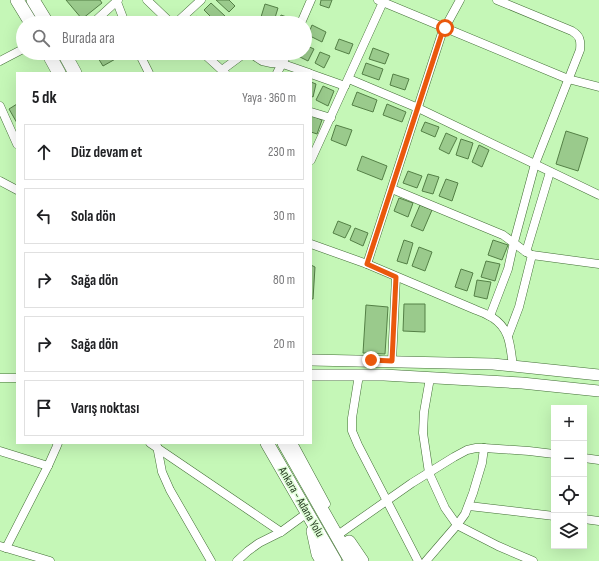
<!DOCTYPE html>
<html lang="tr">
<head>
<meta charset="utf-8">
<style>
	body { margin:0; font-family:"Sofia Sans Condensed",sans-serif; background:#f2f2f2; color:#202124 }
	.controls { position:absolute; right:12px; bottom:12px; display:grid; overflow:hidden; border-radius:0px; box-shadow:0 4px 16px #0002 }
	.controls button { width:36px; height:36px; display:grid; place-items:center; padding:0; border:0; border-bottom:1px solid #e0e0e0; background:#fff; color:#202124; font:20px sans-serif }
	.stop { position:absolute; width:12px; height:12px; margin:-9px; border:3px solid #ea580c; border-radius:50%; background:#fff }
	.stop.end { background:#ea580c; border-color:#fff; box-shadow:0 1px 4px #0008 }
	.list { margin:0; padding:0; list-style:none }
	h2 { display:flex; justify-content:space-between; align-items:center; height:52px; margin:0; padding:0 16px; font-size:17px }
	h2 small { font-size:13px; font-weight:400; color:#757577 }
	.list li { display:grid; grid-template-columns:26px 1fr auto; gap:12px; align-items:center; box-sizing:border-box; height:56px; margin:0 8px 8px; padding:0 8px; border:1px solid #e0e0e0; border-radius:0px }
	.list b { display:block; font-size:15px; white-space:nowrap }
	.list em { font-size:13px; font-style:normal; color:#757577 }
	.icon { flex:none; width:22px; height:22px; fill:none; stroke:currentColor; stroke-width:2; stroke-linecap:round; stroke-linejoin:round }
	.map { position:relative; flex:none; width:599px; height:561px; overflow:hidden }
	.search { position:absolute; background:#fff; box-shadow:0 4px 16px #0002; left:16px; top:16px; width:296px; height:44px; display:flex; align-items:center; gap:10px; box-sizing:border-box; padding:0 14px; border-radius:22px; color:#757577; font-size:15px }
	.panel { position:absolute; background:#fff; box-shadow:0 4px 16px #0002; left:16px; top:72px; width:296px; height:372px; border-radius:0px }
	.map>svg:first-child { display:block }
</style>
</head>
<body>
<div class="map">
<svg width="599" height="561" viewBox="0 0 599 561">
	<rect width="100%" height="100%" fill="#c5f7b7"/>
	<!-- building -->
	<g fill="#9aca8c" stroke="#548046">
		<path d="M 66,0 L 100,0 L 102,3 L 82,19 Z"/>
		<path d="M 216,0 L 229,0 L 235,6 L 229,12 Z"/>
		<path d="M 321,0 L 332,0 L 329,8 L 320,5 Z"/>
		<path d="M 211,3 L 225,16 L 218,23 L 217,23 L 204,10 Z"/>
		<path d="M 265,4 L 278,8 L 274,21 L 261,17 Z"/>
		<path d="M 281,15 L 295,20 L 294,23 L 278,23 Z"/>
		<path d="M 197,16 L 202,23 L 189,23 Z"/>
		<path d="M 312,25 L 326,32 L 322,42 L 308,35 Z"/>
		<path d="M 339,39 L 353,44 L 349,54 L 335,49 Z"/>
		<path d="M 305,45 L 314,49 L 308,61 L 298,56 L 299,53 L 305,53 Z"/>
		<path d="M 373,48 L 389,54 L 385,64 L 369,59 Z"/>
		<path d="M 320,52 L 330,56 L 324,68 L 315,63 Z"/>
		<path d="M 95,53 L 126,53 L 103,66 Z"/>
		<path d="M 366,63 L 383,69 L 379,80 L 362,74 Z"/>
		<path d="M 393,74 L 409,79 L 405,90 L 390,85 Z"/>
		<path d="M 311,82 L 316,84 L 313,97 L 311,96 Z"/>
		<path d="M 323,86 L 334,91 L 328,106 L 316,100 Z"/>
		<path d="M 357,92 L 377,100 L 373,112 L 352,105 Z"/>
		<path d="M 17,104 L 17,123 L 9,109 Z"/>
		<path d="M 387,104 L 406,112 L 402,122 L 383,115 Z"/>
		<path d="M 311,115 L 322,120 L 317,134 L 311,132 Z"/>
		<path d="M 425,122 L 439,127 L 435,137 L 421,131 Z"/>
		<path d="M 336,125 L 352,130 L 346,146 L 331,140 Z"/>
		<path d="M 566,131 L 588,138 L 578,171 L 556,164 Z"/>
		<path d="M 446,133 L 457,138 L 449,154 L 439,149 Z"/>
		<path d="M 461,139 L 473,143 L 468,159 L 456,155 Z"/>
		<path d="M 479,145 L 489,150 L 482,167 L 472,162 Z"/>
		<path d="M 362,156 L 387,166 L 382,180 L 357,170 Z"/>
		<path d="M 408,171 L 422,176 L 417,188 L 403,183 Z"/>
		<path d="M 428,174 L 439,177 L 433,194 L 422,191 Z"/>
		<path d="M 446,179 L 458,183 L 452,201 L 439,196 Z"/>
		<path d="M 399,198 L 413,203 L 408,217 L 394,211 Z"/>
		<path d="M 420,205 L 432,210 L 423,231 L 411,226 Z"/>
		<path d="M 338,221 L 351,226 L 345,238 L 333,233 Z"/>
		<path d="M 355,228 L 368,233 L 363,246 L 350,240 Z"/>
		<path d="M 404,240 L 413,243 L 407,264 L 397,261 Z"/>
		<path d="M 493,240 L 508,245 L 502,260 L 488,255 Z"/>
		<path d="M 419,247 L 432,252 L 425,271 L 412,266 Z"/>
		<path d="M 486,261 L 500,264 L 495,281 L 481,277 Z"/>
		<path d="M 311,265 L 315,267 L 313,299 L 311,299 Z"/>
		<path d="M 461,269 L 473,273 L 467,291 L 455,287 Z"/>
		<path d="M 477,280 L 491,282 L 487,299 L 474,296 Z"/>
		<path d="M 404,304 L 425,304 L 425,332 L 403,331 Z"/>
		<path d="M 366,305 L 388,307 L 385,354 L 363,353 Z"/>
	</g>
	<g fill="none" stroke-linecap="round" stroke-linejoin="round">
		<!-- minor casing -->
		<g stroke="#426e35" stroke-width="9">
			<g id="minor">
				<path d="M 147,0 L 171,23"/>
				<path d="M 378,0 L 568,79 L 599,87"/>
				<path d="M 117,2 L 125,23"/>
				<path d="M 93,23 L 118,0"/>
				<path d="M 176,23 L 201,0"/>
				<path d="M 301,23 L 311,0"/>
				<path d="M 139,53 L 149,73"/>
				<path d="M 203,53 L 225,73"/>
				<path d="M 251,53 L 253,55 L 262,61 L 271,63 L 283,64 L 309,73"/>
				<path d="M 0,61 L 23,49"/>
				<path d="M 222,70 L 245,53"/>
				<path d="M 277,73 L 288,53"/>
				<path d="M 311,74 L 345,86"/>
				<path d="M 349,79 L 418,108 L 599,195"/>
				<path d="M 0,106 L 17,144"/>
				<path d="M 311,112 L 331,118"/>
				<path d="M 311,160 L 383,2"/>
				<path d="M 0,181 L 17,190"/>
				<path d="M 392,189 L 503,235 L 526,252 L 532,255 L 599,264"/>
				<path d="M 311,244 L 367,264 L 476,310 C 482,312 488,315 493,318 C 511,330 510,347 513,366"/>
				<path d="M 526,252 L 550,172"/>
				<path d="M 367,264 L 442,33 L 460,0"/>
				<path d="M 490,316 L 508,269 L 514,242 L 535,164 L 580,50 C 581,40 580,36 572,31 L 497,0"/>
				<path d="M 508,336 L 519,307 L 532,255"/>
				<path d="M 392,361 L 396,277"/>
				<path d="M 359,375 L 352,418 L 352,431 L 358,445 L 418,561"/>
				<path d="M 0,378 L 17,378"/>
				<path d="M 430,378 L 424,412 L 423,433 L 429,473 L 445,508 L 457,525 L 498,546 L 533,561"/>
				<path d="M 150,443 L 281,532"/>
				<path d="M 293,443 L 326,504"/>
				<path d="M 157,446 L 162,472 L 170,490 L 211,561"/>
				<path d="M 0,451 L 48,466"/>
				<path d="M 584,458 L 599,460"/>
				<path d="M 469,506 L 554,516"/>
				<path d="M 584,519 L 599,521"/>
				<path d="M 342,532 L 412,483 L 454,457 L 467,450 L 476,448 L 484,448"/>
				<path d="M 0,546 L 50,561"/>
				<path d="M 6,548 L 48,466 L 56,448 L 58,443"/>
				<path d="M 237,561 L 248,551 L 259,543 L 281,532 L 307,513"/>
				<path d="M 426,561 L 457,525 L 465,514 L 473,493 L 482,463 L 484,448 L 529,451 L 554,454"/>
			</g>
		</g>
		<!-- secondary casing -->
		<g stroke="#426e35" stroke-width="12">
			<g id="secondary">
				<path d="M 311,360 L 493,364 L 599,375"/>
				<path d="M 311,375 L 384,375 L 522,383 L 599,391"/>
			</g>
		</g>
		<!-- trunk casing -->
		<g stroke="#426e35" stroke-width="14">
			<g id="trunk">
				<path d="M 17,0 L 31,23"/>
				<path d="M 33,0 L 47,23"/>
				<path d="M 48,53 L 59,73"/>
				<path d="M 64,53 L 75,73"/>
				<path d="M 267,443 L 335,561"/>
				<path d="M 284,443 L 351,561"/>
				<path d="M 313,531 L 318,554 L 322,561"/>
				<path d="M 349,542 L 362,561"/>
			</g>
		</g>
		<!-- minor -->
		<use href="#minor" stroke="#fff" stroke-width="8"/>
		<!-- secondary -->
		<use href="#secondary" stroke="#fff" stroke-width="11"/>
		<!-- trunk -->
		<use href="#trunk" stroke="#fff" stroke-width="13"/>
	</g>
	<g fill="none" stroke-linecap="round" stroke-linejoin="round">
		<!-- route -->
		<path stroke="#ea580c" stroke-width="5" d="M 371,360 L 392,361 L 396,277 L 367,264 L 442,33 L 445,28"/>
	</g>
	<g text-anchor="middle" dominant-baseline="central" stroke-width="3" stroke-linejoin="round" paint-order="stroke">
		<!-- street labels -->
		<g font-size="12" fill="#273b22" stroke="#e0fed8">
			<text transform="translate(301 502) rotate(60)">Ankara - Adana Yolu</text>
		</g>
	</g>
</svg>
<div class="controls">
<button>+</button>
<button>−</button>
<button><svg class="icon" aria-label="locate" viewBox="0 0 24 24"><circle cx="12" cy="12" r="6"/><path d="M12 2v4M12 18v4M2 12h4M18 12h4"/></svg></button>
<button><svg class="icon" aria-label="layers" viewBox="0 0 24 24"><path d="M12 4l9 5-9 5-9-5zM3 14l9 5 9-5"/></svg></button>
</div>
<div class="stop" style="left:445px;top:28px"></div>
<div class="stop end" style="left:371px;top:360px"></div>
<div class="search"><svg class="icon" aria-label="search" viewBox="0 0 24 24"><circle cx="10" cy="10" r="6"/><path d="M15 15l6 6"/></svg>Burada ara</div>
<section class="panel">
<h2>5 dk<small>Yaya · 360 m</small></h2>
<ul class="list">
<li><svg class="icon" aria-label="ahead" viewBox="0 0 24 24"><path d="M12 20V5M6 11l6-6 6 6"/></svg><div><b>Düz devam et</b></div><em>230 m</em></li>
<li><svg class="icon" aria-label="left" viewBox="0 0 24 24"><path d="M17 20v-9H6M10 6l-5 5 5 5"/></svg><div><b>Sola dön</b></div><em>30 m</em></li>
<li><svg class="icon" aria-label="right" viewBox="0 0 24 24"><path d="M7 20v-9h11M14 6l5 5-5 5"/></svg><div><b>Sağa dön</b></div><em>80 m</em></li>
<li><svg class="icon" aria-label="right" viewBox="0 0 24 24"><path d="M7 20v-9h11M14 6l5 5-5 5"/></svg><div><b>Sağa dön</b></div><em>20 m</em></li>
<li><svg class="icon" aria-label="arrive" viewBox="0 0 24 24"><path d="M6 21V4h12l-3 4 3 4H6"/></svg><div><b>Varış noktası</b></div></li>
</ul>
</section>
</div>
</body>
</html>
